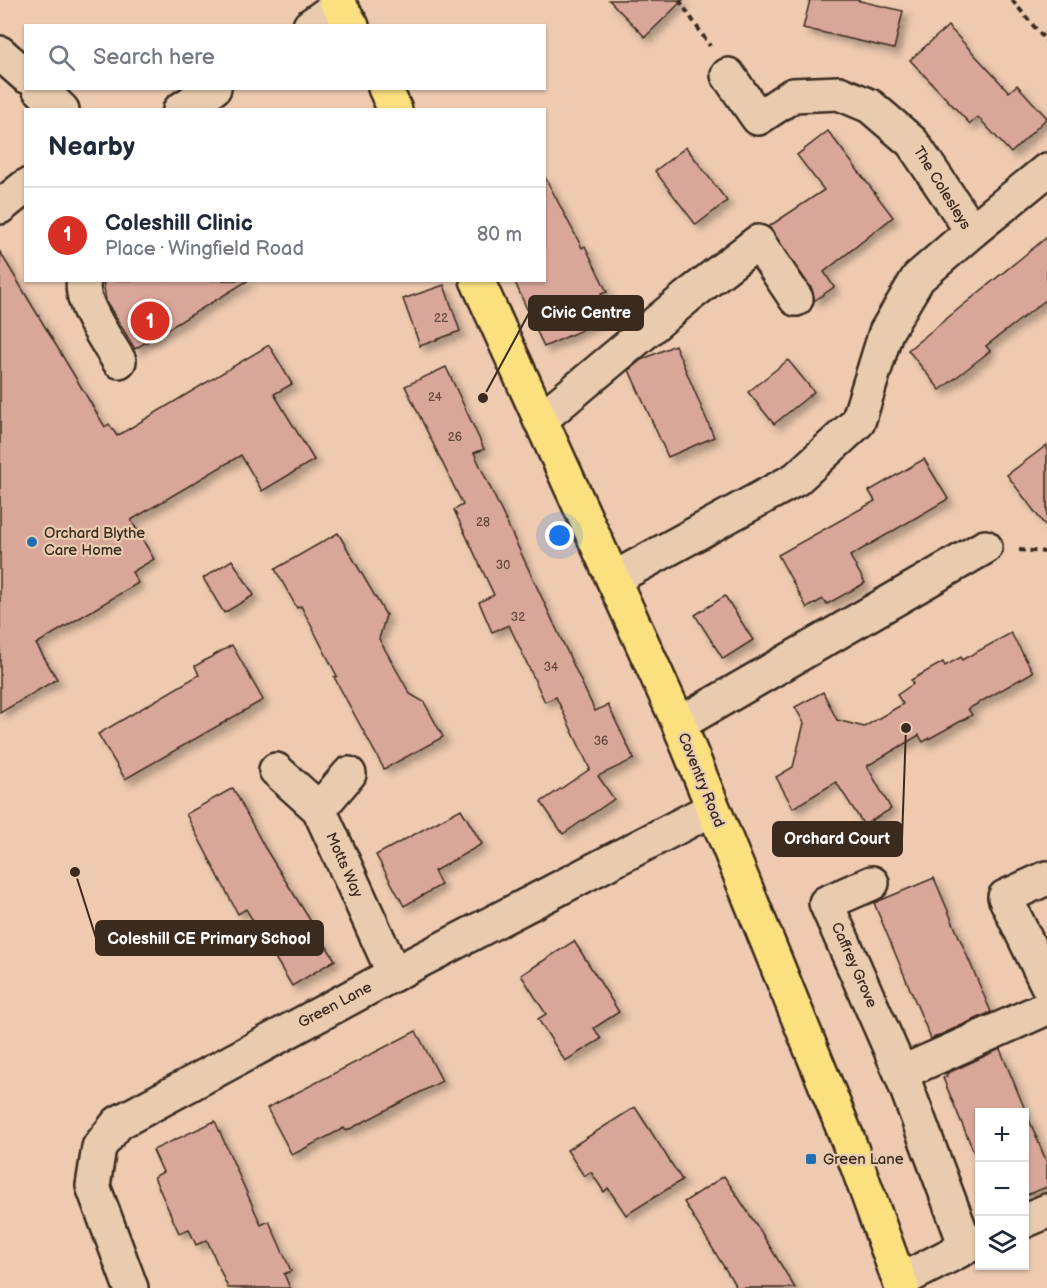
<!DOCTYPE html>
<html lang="en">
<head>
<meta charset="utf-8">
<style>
	body { margin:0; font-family:"Balsamiq Sans",sans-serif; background:#f6f6f7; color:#1f2937 }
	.controls { position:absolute; right:18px; bottom:18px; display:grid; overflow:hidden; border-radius:0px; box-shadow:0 2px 4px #0004 }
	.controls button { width:54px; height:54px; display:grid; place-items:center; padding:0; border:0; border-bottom:2px solid #e0e1e3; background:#fff; color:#1f2937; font:30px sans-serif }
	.you { position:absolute; left:560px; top:536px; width:21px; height:21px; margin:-15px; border:4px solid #fff; border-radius:50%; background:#1a73e8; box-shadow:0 0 0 9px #1a73e833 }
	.badge { display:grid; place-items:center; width:39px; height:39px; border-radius:50%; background:#d93025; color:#fff; font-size:20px; font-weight:700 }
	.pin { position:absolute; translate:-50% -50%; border:3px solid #fff; box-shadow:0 2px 6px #0006 }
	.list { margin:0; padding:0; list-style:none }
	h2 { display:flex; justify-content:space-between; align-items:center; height:78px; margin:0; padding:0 24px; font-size:26px }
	h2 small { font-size:20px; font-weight:400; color:#747a83 }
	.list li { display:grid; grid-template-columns:39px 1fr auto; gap:18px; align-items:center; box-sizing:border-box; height:96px; padding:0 24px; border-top:2px solid #e0e1e3 }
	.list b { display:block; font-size:22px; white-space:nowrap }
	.list p { margin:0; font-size:20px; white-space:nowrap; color:#747a83 }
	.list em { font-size:20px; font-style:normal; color:#747a83 }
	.icon { flex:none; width:33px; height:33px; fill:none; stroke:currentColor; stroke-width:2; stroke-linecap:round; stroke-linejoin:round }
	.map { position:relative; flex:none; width:1047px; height:1288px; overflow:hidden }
	.search { position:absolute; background:#fff; box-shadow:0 2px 4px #0004; left:24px; top:24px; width:522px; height:66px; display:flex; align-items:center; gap:15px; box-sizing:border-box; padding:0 21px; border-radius:0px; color:#747a83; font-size:22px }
	.panel { position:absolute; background:#fff; box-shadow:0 2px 4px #0004; left:24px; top:108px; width:522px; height:174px; border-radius:0px }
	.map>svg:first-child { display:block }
</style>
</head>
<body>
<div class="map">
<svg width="1047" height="1288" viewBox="0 0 1047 1288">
	<defs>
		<filter id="shadow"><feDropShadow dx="5.5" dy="5.5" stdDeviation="3" flood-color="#0004"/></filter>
	</defs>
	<rect width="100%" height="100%" fill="#edcab0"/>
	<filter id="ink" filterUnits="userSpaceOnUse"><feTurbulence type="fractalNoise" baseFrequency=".0167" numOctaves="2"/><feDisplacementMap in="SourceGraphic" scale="12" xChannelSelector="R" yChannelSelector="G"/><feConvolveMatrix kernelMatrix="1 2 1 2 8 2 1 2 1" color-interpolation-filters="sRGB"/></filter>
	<g filter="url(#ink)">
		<!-- building -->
		<g fill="#d9a69a" stroke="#3b2a1e" stroke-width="1.5" filter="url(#shadow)">
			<path d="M 609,0 L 683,0 L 645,37 Z"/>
			<path d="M 810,0 L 856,0 L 903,11 L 894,49 L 803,28 Z"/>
			<path d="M 948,26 L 1009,92 L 1017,85 L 1047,118 L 1011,153 L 978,117 L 970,124 L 910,60 Z"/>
			<path d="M 828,131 L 893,217 L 824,272 L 834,287 L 814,301 L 812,289 L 768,227 L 824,190 L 797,155 Z"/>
			<path d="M 686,147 L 727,201 L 696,225 L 655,171 Z"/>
			<path d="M 544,175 L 582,248 L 585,246 L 607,292 L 601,294 L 608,308 L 600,312 L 604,320 L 544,347 L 514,280 L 544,280 Z"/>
			<path d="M 1047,237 L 1047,299 L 986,346 L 990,351 L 940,390 L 908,350 Z"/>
			<path d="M 0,252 L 105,427 L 109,424 L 117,436 L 269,345 L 292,384 L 274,394 L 314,460 L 262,491 L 241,455 L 131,520 L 154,559 L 132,572 L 138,583 L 36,644 L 57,679 L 0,713 Z"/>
			<path d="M 103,280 L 249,280 L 135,349 L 106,301 Z"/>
			<path d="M 444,285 L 460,331 L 420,346 L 403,299 Z"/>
			<path d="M 675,345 L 714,437 L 668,457 L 629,370 L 641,360 Z"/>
			<path d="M 788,360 L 814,392 L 774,424 L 748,392 Z"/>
			<path d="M 446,367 L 484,449 L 474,453 L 595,711 L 608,705 L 634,759 L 598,776 L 614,799 L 563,834 L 541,802 L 590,769 L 556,697 L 545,702 L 509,625 L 492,632 L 479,602 L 494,595 L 454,510 L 463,505 L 405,386 Z"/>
			<path d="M 1047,445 L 1047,528 L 1007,475 Z"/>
			<path d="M 924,459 L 948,499 L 850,556 L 865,583 L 827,604 L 823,599 L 807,608 L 778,555 L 875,501 L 869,491 Z"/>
			<path d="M 338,533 L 386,615 L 379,639 L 410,694 L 424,702 L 443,737 L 384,769 L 334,677 L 337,676 L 301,606 L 297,608 L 275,569 Z"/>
			<path d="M 232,560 L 254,595 L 224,613 L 203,578 Z"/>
			<path d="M 725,596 L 753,640 L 723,659 L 695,615 Z"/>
			<path d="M 1011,633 L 1033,672 L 968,709 L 972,715 L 923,742 L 919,735 L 867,766 L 891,809 L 864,825 L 836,782 L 793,808 L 776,777 L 793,767 L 804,723 L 795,707 L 823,692 L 837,720 L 864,727 L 903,704 L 897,695 L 913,684 L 911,680 L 943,662 L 945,666 L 961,657 L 962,660 Z"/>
			<path d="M 232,645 L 263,700 L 125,779 L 98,734 L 199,675 L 195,666 Z"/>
			<path d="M 233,788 L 265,848 L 335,960 L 292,986 L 246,909 L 238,914 L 186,814 Z"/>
			<path d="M 461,809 L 482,844 L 434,871 L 441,885 L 404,906 L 376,855 Z"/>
			<path d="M 934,878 L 991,1012 L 931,1039 L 874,903 Z"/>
			<path d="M 574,941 L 619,1012 L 594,1028 L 601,1039 L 565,1061 L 538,1019 L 546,1014 L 521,975 Z"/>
			<path d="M 416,1031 L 442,1081 L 346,1131 L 344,1128 L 292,1155 L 267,1108 Z"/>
			<path d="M 1000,1049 L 1047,1163 L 1047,1187 L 1024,1196 L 1024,1113 L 980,1113 L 980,1167 L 943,1078 L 947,1076 L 946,1074 Z"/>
			<path d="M 635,1107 L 682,1180 L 626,1215 L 608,1188 L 604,1192 L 591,1172 L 584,1176 L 567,1150 Z"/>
			<path d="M 215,1121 L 261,1225 L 269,1221 L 291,1271 L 284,1274 L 290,1288 L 228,1288 L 207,1240 L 196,1245 L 189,1229 L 179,1233 L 154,1177 L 163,1172 L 153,1150 Z"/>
			<path d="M 724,1176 L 761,1232 L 795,1288 L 737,1288 L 684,1202 Z"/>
		</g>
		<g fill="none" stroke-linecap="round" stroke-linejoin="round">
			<!-- minor casing -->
			<g stroke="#3b2a1e" stroke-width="38">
				<g id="minor">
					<path d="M 310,26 L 338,6"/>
					<path d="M 0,53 L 26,76"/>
					<path d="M 39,88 L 62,110"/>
					<path d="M 180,110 L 214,88"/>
					<path d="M 0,207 L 26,186"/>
					<path d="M 972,231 L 1047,170"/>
					<path d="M 84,280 C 78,301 108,342 119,361"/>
					<path d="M 540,420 L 687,297 L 758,242 L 796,299"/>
					<path d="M 613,579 L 796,479 L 858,422 L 886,332 L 918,278 L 972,231 L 912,142 L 870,106 L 839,93 L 793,95 L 758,118 L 728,75"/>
					<path d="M 679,724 L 985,547"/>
					<path d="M 276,770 L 319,809 L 394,974"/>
					<path d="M 319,809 L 349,774"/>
					<path d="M 1047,878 L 1005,897 L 1047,984"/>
					<path d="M 872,883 L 826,903 L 901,1073 L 966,1246"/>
					<path d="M 901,1073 L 1047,1008"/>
					<path d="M 1024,1221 L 1047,1211"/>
					<path d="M 900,1281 L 980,1240"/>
					<path d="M 131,1288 L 93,1186 L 99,1147 L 118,1123 L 394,974 L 712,809"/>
				</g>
			</g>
			<!-- major casing -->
			<g stroke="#3b2a1e" stroke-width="38">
				<g id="major">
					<path d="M 336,0 L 352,26"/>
					<path d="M 385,88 L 395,110"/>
					<path d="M 477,280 L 679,724 L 848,1140 L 902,1288"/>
				</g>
			</g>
			<!-- path -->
			<g stroke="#3b2a1e" stroke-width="4" stroke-dasharray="6 4.5" stroke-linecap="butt">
				<path d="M 679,0 L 710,46"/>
				<path d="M 1012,0 L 1047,42"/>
				<path d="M 1019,550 L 1047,552"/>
			</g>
			<!-- minor -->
			<use href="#minor" stroke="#e9ccaf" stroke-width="33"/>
			<!-- major -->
			<use href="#major" stroke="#fbe080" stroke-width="33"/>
		</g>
	</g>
	<!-- markers -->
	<g fill="#1f6fb2" stroke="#e9ccaf" stroke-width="2">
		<circle cx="32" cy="542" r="6"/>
		<rect x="805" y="1153" width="12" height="12" rx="3"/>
	</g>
	<g text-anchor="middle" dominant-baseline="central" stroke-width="4.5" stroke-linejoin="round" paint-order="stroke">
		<!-- number labels -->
		<g font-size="12" fill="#62493d">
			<text x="441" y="318">22</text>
			<text x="435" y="397">24</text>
			<text x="455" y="437">26</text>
			<text x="483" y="522">28</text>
			<text x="503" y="565">30</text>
			<text x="518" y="617">32</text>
			<text x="551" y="667">34</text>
			<text x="601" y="741">36</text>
		</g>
		<!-- street labels -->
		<g font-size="15" fill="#3b2a1e" stroke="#e9ccaf">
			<text transform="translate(942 188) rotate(58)">The Colesleys</text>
			<text transform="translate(701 780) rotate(68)">Coventry Road</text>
			<text transform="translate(344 865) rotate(66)">Motts Way</text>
			<text transform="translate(854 965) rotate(66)">Caffrey Grove</text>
			<text transform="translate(335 1005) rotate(-28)">Green Lane</text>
		</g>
		<!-- poi labels -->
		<g font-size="15" fill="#3b2a1e" stroke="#e9ccaf" text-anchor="start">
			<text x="44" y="533">Orchard Blythe<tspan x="44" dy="17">Care Home</tspan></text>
			<text x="823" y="1159">Green Lane</text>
		</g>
	</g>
	<!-- callouts -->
	<path fill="none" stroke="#3b2a1e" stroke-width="2" d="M483 398L529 313M906 728L902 839M75 872L96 938"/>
	<g fill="#3b2a1e" stroke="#e9ccaf" stroke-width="2">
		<circle cx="483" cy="398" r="6"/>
		<circle cx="906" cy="728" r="6"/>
		<circle cx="75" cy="872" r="6"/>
	</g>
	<g fill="#3b2a1e" stroke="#3b2a1e" stroke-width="2">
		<rect x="529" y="296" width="114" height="34" rx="6"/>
		<rect x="773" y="822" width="129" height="34" rx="6"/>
		<rect x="96" y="921" width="227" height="34" rx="6"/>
	</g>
	<g font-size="16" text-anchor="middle" font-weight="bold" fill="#fff">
		<text x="586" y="318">Civic Centre</text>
		<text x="837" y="844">Orchard Court</text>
		<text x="209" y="944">Coleshill CE Primary School</text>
	</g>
</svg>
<div class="controls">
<button>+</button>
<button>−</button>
<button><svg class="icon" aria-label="layers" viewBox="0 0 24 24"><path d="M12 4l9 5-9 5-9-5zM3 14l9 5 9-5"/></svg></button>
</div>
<div class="you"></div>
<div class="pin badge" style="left:150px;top:321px">1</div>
<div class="search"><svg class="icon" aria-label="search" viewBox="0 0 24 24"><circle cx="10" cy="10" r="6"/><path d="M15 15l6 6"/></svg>Search here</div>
<section class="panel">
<h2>Nearby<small></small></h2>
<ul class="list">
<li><span class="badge">1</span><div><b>Coleshill Clinic</b><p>Place · Wingfield Road</p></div><em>80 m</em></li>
</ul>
</section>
</div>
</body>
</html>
